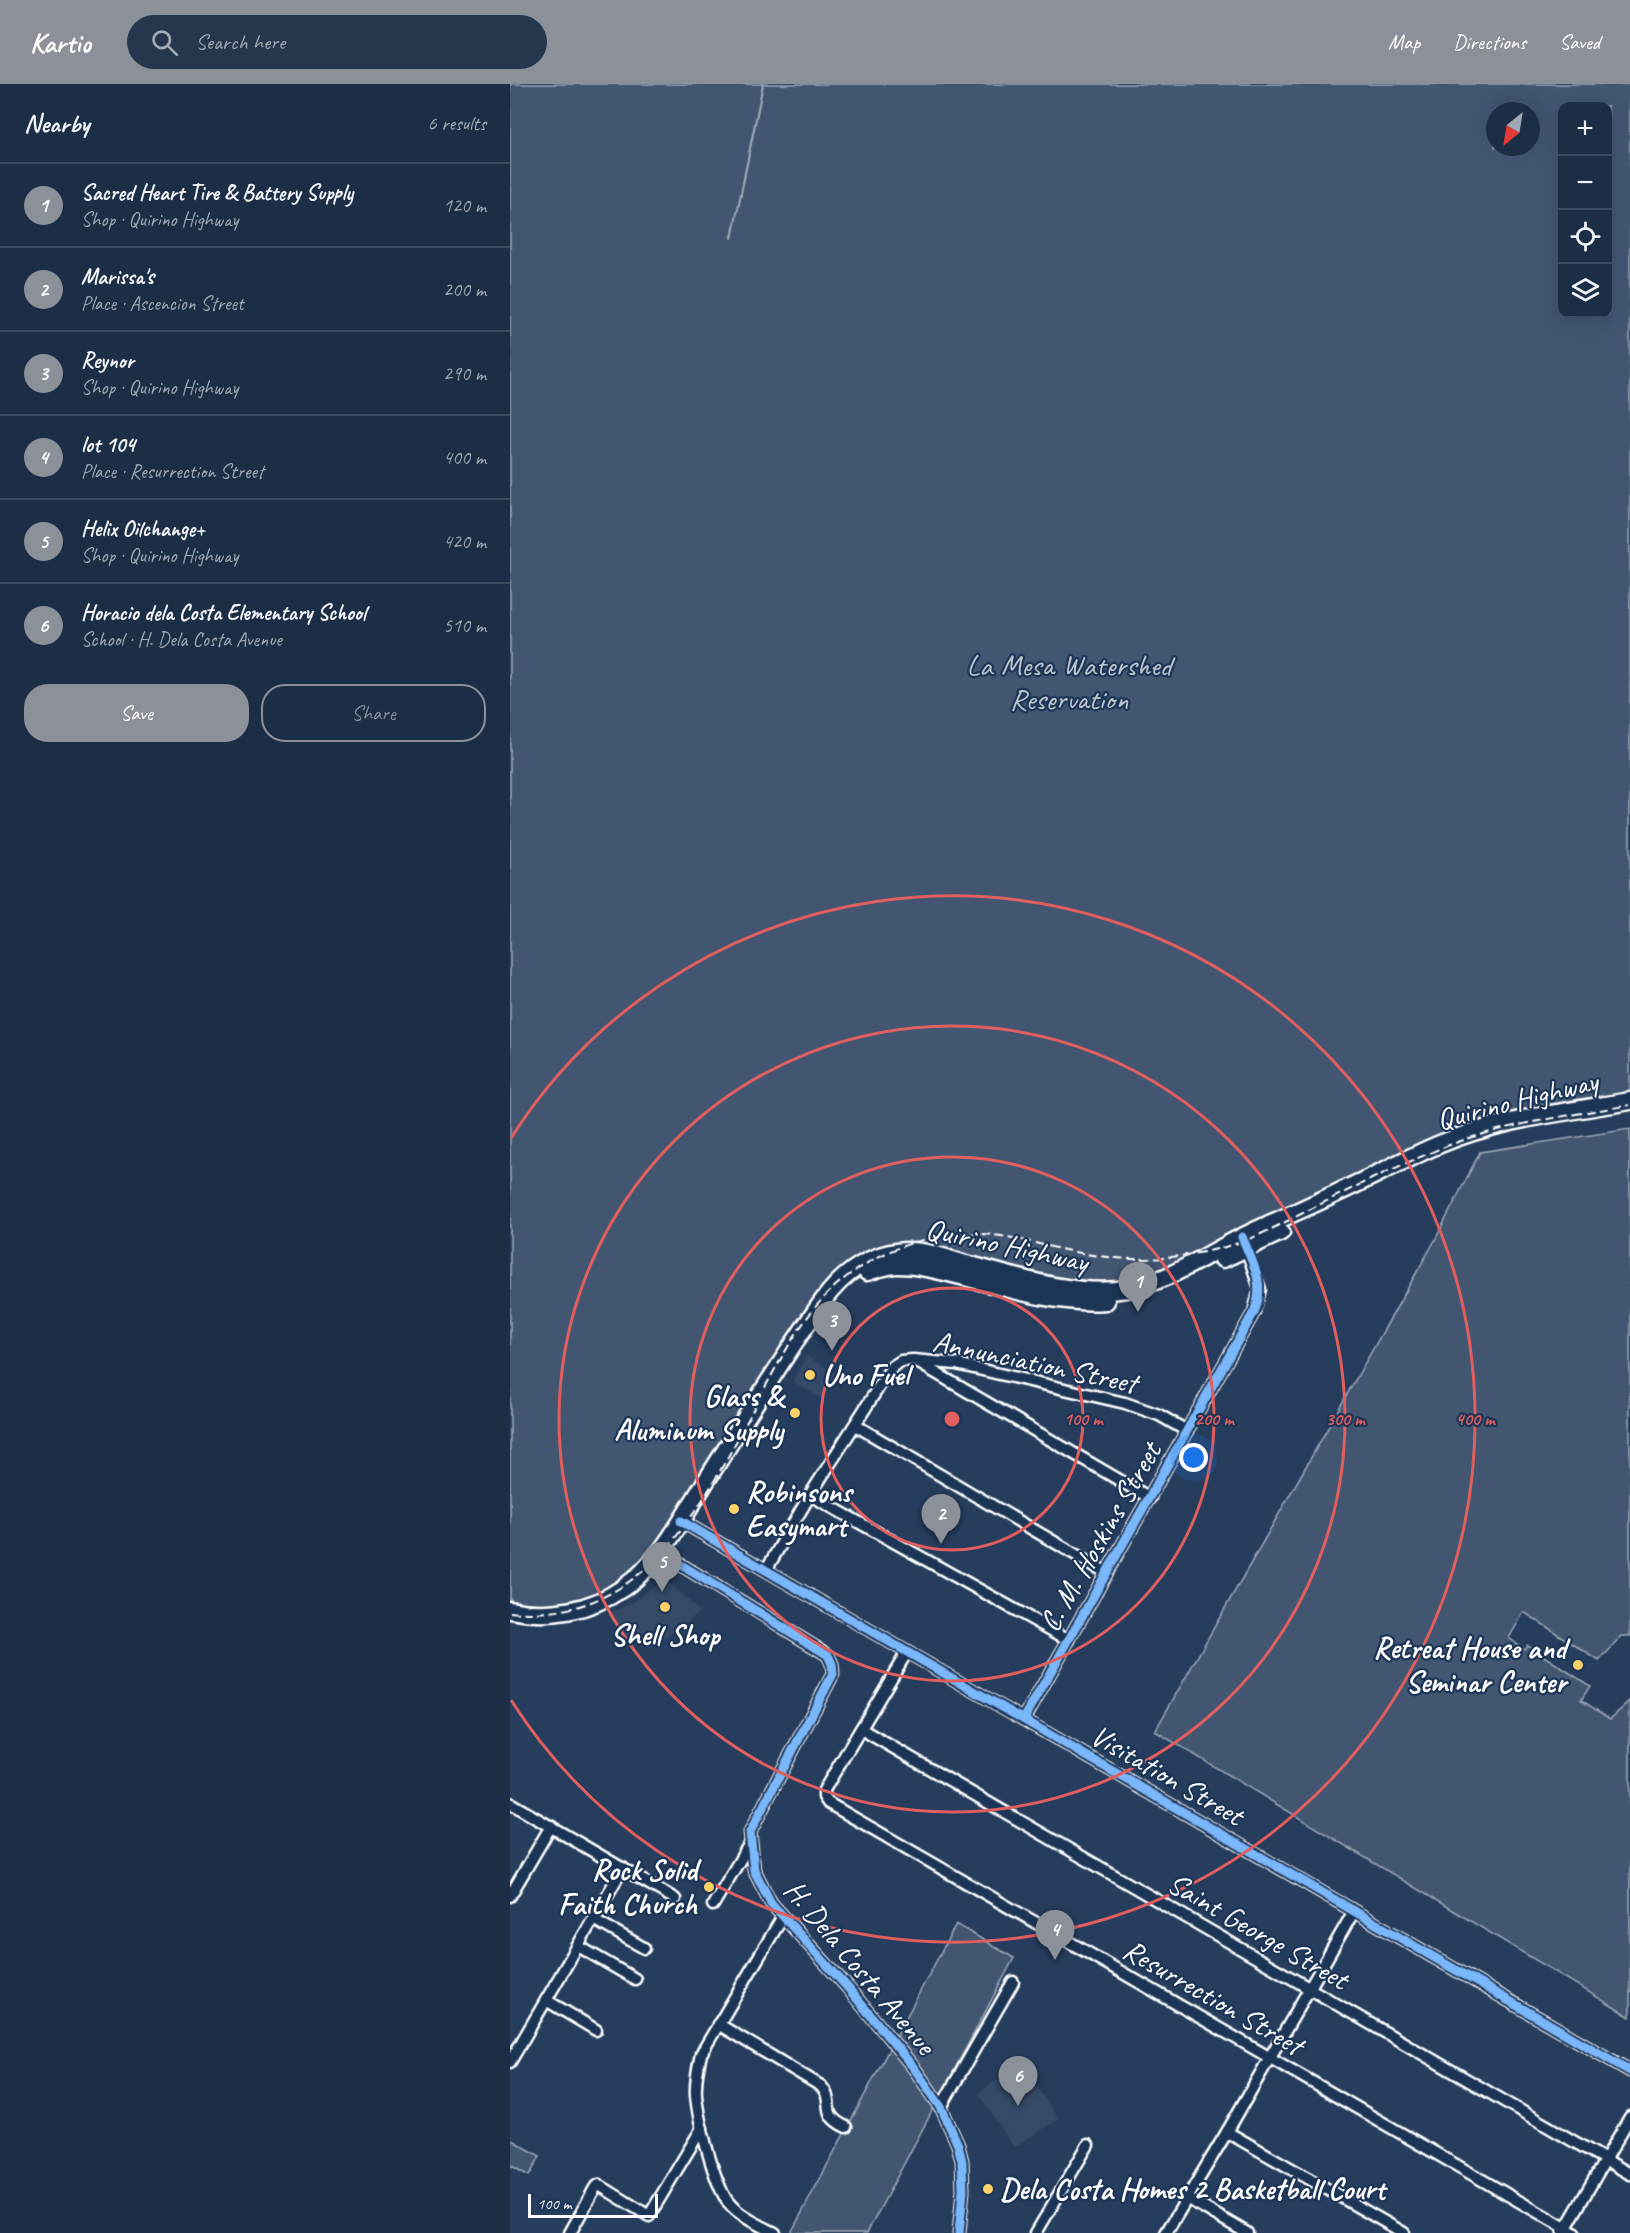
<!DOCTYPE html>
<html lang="en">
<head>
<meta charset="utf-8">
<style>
	body { margin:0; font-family:Caveat,sans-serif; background:#25364d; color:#f1f3f6 }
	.controls { position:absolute; right:18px; top:18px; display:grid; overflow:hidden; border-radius:12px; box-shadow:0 6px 24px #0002 }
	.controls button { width:54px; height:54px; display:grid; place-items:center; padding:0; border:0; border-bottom:2px solid #3a4a5f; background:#1c2e46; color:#f1f3f6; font:30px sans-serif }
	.compass { position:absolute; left:976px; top:18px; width:54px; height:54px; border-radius:50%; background:#1c2e46; box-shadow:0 6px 24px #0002; rotate:210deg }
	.scale { position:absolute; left:18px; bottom:15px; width:130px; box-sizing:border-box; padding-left:6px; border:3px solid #fff; border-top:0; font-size:16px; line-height:21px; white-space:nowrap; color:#fff; -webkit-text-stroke:4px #1d3557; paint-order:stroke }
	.you { position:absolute; left:684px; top:1374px; width:21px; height:21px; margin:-15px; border:4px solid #fff; border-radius:50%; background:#1a73e8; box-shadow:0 0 0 9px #1a73e833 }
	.badge { display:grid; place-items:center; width:39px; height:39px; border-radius:50%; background:#8c9099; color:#fff; font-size:20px; font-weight:700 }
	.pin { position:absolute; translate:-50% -50px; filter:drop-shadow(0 2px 3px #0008) }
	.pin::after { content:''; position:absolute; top:32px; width:21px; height:18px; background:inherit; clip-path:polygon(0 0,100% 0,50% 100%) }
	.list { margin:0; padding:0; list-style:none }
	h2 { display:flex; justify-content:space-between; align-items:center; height:78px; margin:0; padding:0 24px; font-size:26px }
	h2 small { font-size:20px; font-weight:400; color:#a0a8b3 }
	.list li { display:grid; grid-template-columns:39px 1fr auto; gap:18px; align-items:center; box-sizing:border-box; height:84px; padding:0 24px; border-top:2px solid #3a4a5f }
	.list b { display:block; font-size:22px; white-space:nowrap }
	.list p { margin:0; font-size:20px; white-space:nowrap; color:#a0a8b3 }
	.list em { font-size:20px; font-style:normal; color:#a0a8b3 }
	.actions { display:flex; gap:12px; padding:18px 24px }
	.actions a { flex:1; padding:14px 0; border:2px solid #8c9099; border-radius:24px; text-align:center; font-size:21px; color:#8c9099 }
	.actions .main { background:#8c9099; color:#fff }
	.icon { flex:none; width:33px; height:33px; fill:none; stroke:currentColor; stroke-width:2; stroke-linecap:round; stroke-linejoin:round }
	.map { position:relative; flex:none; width:1120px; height:2149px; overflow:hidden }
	header { display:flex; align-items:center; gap:36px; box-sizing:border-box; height:84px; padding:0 30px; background:#8c9099; color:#fff }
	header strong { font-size:28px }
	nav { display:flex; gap:33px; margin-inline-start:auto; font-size:21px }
	.search { width:420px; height:54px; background:#25364d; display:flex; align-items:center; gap:15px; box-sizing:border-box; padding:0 21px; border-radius:33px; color:#a0a8b3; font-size:22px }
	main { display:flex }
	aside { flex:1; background:#1c2e46 }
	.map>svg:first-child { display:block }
</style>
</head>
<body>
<header>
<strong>Kartio</strong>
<div class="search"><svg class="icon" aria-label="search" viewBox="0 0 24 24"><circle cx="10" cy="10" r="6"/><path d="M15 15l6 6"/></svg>Search here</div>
<nav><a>Map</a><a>Directions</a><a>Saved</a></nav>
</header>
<main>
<aside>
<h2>Nearby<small>6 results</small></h2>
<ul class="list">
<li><span class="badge">1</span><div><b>Sacred Heart Tire &amp; Battery Supply</b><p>Shop · Quirino Highway</p></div><em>120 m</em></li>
<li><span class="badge">2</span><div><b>Marissa's</b><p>Place · Ascencion Street</p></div><em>200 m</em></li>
<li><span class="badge">3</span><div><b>Reynor</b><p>Shop · Quirino Highway</p></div><em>290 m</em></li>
<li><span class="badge">4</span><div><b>lot 104</b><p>Place · Resurrection Street</p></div><em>400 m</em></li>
<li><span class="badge">5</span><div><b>Helix Oilchange+</b><p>Shop · Quirino Highway</p></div><em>420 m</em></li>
<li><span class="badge">6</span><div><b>Horacio dela Costa Elementary School</b><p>School · H. Dela Costa Avenue</p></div><em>510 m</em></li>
</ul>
<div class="actions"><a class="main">Save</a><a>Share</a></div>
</aside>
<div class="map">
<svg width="1120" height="2149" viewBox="0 0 1120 2149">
	<rect width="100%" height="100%" fill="#263d5e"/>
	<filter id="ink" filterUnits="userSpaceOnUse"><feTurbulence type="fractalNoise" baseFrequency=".0167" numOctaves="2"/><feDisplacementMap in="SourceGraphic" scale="12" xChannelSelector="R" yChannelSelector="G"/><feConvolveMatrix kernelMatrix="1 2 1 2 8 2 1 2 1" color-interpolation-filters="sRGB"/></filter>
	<g filter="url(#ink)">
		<!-- built -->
		<g fill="#344a68">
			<path d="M 297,1272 L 327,1290 L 311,1315 L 282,1297 Z"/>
			<path d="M 155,1494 L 190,1528 L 141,1565 L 109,1549 L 98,1530 L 123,1518 Z"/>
			<path d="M 512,1980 L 548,2035 L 504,2064 L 468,2009 Z"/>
		</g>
		<!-- green -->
		<g fill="#425672" stroke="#a0aab8" stroke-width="1.5" fill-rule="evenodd">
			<path d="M 0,0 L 1120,0 L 1120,1017 L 986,1043 L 617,1205 L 369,1177 L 326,1205 L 115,1508 L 0,1532 ZM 1052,22 L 1098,22 L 1098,230 L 1052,230 ZM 985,27 L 1021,27 L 1021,63 L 985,63 Z"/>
			<path d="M 1120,1045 L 1120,1552 L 1112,1552 L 1089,1577 L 1014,1528 L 999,1554 L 1014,1565 L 1017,1561 L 1080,1602 L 1071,1616 L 1100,1635 L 1120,1617 L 1120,1933 L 645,1647 L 924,1158 L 970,1068 Z"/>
			<path d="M 446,1840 L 504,1874 L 357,2149 L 281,2149 Z"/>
			<path d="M 0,2055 L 30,2072 L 19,2092 L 0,2081 Z"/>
		</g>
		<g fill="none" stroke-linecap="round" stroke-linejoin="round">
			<!-- stream -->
			<path stroke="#a4aebb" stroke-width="2" d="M 222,154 L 253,0"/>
			<!-- street casing -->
			<g stroke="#fff" stroke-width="15">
				<g id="street">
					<path d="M 407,1278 L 640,1414"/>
					<path d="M 345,1341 L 597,1489"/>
					<path d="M 300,1411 L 559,1556"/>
					<path d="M 171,1437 L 1120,1987"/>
					<path d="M 150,1468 L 318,1571 L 322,1580 L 323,1590 L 240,1748 L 244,1786 L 261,1819 L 338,1904 L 404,1984 L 431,2023 L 448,2061 L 452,2077 L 453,2107 L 449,2149"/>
					<path d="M 256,1486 L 300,1411 L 377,1290 L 383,1282 L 391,1277 L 403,1276 L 446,1280 L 615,1319 L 649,1331 L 677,1347"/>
					<path d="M 397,1568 L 314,1706 L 314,1713 L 318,1719 L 1064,2149"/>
					<path d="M 514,1635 L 744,1228 L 750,1205 L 735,1160"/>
					<path d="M 351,1645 L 1120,2090"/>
					<path d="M 0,1719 L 165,1815"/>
					<path d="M 0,1812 L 41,1742"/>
					<path d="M 203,1821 L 240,1759"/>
					<path d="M 83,1835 L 134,1864"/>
					<path d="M 68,1862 L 125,1895"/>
					<path d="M 36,1916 L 86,1946"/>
					<path d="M 208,1940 L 311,2002 C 326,2018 308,2030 336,2043"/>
					<path d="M 0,1978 L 113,1784"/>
					<path d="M 431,2023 L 503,1898"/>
					<path d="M 717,2048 L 894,2149"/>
					<path d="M 677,2114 L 737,2149"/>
					<path d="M 60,2149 L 85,2104 L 89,2101 L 139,2132 L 192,2044"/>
					<path d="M 265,2149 C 249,2141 229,2132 218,2118 C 204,2099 188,2036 186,2011 C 185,1997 188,1983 191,1970 L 272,1834"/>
					<path d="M 526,2149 L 578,2061"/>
					<path d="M 656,2149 L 717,2048 L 844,1827"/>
					<path d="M 1053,2149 L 1120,2033"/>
				</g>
			</g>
			<!-- primary casing -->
			<g stroke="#fff" stroke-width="21">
				<g id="primary">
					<path d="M 713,1175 L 771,1148"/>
					<path d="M 357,1188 C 367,1185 378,1181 388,1181 C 408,1181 428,1186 447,1191 C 495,1203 546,1221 596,1217"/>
					<path d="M 0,1526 C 39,1534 80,1527 113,1504 C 150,1479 172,1435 196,1397 C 234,1337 271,1276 312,1218 C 332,1190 362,1167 399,1167 C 418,1167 438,1175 456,1180 C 508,1193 563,1213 617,1205 C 658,1198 695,1171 732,1153 C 769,1135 807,1119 844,1101 C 872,1088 901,1072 930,1060 C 989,1035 1057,1028 1120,1017"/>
				</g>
			</g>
			<!-- street -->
			<use href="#street" stroke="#1d3557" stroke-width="10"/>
			<!-- primary -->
			<use href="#primary" stroke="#1d3557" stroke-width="16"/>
			<!-- rail -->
			<path stroke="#fff" stroke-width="2" stroke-dasharray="9 4.5" stroke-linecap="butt" d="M 0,1528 C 146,1542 201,1402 259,1296 C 280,1258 303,1217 339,1191 C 377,1163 423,1148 470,1150 C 499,1151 527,1160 555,1166 C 589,1173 626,1178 661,1173 C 687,1170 714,1165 739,1155 C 759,1147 779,1136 799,1126 C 842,1104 887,1082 932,1064 C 992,1040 1057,1032 1120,1021"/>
			<!-- cycleway casing -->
			<g stroke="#1d3557" stroke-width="13">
				<g id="cycleway">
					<path d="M 171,1437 L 1120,1987"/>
					<path d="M 150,1468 L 318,1571 L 322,1580 L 323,1590 L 240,1748 L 244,1786 L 261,1819 L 338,1904 L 404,1984 L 431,2023 L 448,2061 L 452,2077 L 453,2107 L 449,2149"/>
					<path d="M 514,1635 L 744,1228 C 756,1201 743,1179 732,1153"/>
				</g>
			</g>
			<!-- cycleway -->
			<use href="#cycleway" stroke="#7ab7fb" stroke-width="9"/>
		</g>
	</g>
	<!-- distance rings -->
	<g fill="none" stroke="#e05e5e" stroke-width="3">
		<circle cx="442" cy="1335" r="131"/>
		<circle cx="442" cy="1335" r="262"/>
		<circle cx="442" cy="1335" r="393"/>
		<path d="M1 1054A523 523 0 1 1 1 1616"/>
	</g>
	<!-- markers -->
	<g fill="#ffd166" stroke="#1d3557" stroke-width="2">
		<circle cx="300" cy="1291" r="6"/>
		<circle cx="285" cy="1329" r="6"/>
		<circle cx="224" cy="1425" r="6"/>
		<circle cx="155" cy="1523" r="6"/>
		<circle cx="1068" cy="1581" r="6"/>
		<circle cx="199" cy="1803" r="6"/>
		<circle cx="478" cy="2105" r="6"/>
	</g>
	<g text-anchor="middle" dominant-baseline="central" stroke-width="4.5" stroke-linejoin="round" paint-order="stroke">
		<!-- park labels -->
		<g font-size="30" fill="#bdc4ce" stroke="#1d3557">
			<text x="559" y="581">La Mesa Watershed<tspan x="559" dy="34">Reservation</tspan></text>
		</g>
		<!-- street labels -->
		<g font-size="30" fill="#fff" stroke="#1d3557">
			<text transform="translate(1007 1016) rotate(-14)">Quirino Highway</text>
			<text transform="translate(497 1161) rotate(12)">Quirino Highway</text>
			<text transform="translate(525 1278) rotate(12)">Annunciation Street</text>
			<text transform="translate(590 1453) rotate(-60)">C. M. Hoskins Street</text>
			<text transform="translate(657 1691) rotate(30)">Visitation Street</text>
			<text transform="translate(748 1847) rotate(30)">Saint George Street</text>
			<text transform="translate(350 1883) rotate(50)">H. Dela Costa Avenue</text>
			<text transform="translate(703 1913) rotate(30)">Resurrection Street</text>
		</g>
		<!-- poi labels -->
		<g font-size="30" font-weight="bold" fill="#fff" stroke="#1d3557" text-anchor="start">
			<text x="312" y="1291">Uno Fuel</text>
			<text x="273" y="1312" text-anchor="end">Glass &amp;<tspan x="273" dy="34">Aluminum Supply</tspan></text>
			<text x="236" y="1408">Robinsons<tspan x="236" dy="34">Easymart</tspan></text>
			<text x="155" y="1551" text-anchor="middle">Shell Shop</text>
			<text x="1056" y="1564" text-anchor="end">Retreat House and<tspan x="1056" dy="34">Seminar Center</tspan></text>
			<text x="187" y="1786" text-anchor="end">Rock Solid<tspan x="187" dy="34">Faith Church</tspan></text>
			<text x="490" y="2105">Dela Costa Homes 2 Basketball Court</text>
		</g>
	</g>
	<circle cx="442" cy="1335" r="9" fill="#e05e5e" stroke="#1d3557" stroke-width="3"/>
	<g font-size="18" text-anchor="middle" font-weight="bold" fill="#e05e5e" stroke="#1d3557" stroke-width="4.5" stroke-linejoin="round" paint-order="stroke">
		<text x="573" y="1341">100 m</text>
		<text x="704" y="1341">200 m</text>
		<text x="835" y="1341">300 m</text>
		<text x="965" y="1341">400 m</text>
	</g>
</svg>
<div class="controls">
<button>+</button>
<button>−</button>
<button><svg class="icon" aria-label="locate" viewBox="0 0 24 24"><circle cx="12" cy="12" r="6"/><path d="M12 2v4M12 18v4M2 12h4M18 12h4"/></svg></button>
<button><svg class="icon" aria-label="layers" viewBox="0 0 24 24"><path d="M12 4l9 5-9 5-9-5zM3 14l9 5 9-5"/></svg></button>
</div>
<svg class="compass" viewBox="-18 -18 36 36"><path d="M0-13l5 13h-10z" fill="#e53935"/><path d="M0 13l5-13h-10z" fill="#a0a8b3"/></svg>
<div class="scale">100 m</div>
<div class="you"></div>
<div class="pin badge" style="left:628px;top:1228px">1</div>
<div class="pin badge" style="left:431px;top:1460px">2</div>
<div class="pin badge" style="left:322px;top:1267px">3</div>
<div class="pin badge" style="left:545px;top:1876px">4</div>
<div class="pin badge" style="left:152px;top:1508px">5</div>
<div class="pin badge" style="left:508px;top:2022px">6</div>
</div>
</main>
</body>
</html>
